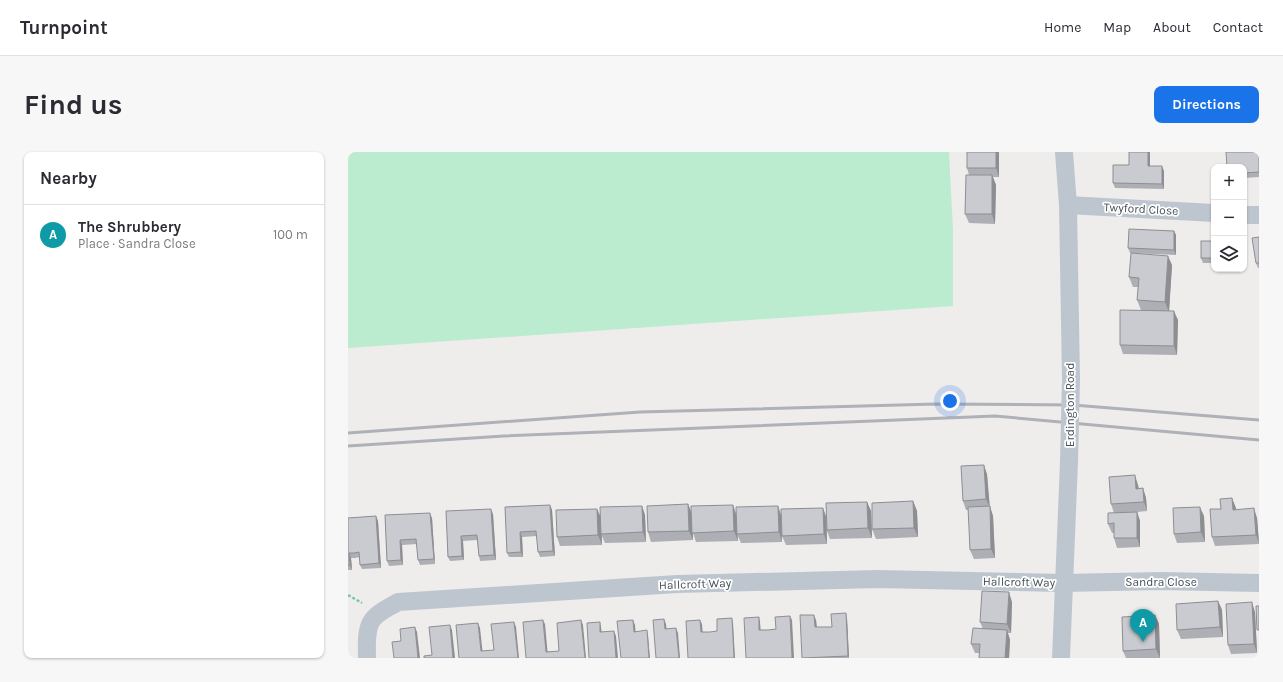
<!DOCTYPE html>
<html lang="en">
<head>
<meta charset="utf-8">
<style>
	body { margin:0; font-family:Karla,sans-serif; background:#f7f7f7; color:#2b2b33 }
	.controls { position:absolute; right:12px; top:12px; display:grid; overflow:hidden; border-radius:8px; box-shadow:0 1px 3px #0004 }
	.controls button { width:36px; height:36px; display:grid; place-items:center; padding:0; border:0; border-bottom:1px solid #e1e1e2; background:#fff; color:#2b2b33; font:20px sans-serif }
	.you { position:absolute; left:602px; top:249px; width:14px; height:14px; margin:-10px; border:3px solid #fff; border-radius:50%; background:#1a73e8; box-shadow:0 0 0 6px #1a73e833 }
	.badge { display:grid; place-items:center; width:26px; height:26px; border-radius:50%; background:#1a73e8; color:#fff; font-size:13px; font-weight:700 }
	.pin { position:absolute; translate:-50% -33px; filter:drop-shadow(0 1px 2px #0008) }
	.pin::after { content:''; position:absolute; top:21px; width:14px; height:12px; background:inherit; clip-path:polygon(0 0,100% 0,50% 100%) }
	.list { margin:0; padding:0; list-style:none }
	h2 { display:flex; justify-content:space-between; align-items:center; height:52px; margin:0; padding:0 16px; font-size:17px }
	h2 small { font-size:13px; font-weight:400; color:#7c7c81 }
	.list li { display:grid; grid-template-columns:26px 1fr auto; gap:12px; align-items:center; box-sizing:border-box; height:60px; padding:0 16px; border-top:1px solid #e1e1e2 }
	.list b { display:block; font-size:15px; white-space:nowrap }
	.list p { margin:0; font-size:13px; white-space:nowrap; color:#7c7c81 }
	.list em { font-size:13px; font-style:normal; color:#7c7c81 }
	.icon { flex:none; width:22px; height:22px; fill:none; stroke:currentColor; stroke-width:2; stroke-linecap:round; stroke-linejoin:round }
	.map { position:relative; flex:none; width:911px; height:506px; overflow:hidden; border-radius:8px }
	header { display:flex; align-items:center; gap:24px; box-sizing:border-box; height:56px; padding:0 20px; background:#fff; border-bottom:1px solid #e1e1e2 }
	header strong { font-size:19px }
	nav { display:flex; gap:22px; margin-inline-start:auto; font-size:14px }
	.intro { display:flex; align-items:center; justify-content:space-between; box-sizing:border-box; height:96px; padding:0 24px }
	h1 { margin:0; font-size:28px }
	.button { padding:10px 18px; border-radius:8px; background:#1a73e8; color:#fff; font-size:14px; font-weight:700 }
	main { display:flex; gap:24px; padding:0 24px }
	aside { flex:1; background:#fff; border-radius:8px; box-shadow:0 1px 3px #0004 }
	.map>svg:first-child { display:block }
</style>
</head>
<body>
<header>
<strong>Turnpoint</strong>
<nav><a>Home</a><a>Map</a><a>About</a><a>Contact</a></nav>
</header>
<div class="intro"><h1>Find us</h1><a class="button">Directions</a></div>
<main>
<aside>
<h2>Nearby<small></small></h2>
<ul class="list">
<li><span class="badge" style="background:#0f9aa8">A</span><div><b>The Shrubbery</b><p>Place · Sandra Close</p></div><em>100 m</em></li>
</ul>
</aside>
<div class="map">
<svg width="911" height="506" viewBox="0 0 911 506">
	<rect width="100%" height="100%" fill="#efecec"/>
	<!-- green -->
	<path fill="#bbecd0" d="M 0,0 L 601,0 L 605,78 L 605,154 L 0,196 Z"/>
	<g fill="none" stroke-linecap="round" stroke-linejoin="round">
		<!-- path -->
		<path stroke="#75c8a2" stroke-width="2.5" stroke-dasharray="3 2" stroke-linecap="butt" d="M 0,443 L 14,451"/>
		<!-- minor -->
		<g stroke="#bdc6ce" stroke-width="18">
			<path d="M 716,0 L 720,53 L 723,227"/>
			<path d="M 720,53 L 866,61"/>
			<path d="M 896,63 L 911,63"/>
			<path d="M 19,506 C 19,494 17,475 26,466 C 32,459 42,455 50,450 L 329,432 L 530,427 L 715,431 L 813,429 L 911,431"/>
			<path d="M 713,506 L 721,310"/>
		</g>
		<!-- rail -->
		<g stroke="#aeb1b6" stroke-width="3">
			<path d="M 0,281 L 292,260 L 588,252 L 725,253 L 911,268"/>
			<path d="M 0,294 L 156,284 L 647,264 L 911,288"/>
		</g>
		<!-- minor-bridge -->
		<path stroke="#bdc6ce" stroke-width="18" d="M 721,310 L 723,227"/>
	</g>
	<!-- wall -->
	<g fill="#adafb4">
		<path d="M 651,0 L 651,25 L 645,25 L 648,33 L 647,72 L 621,71 L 617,62 L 621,23 L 619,16 Z"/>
		<path d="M 781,0 L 802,0 L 802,14 L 816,19 L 816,37 L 767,36 L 765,31 L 781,13 Z"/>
		<path d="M 911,0 L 911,25 L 896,26 L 896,15 Z"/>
		<path d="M 826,79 L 828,83 L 828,103 L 782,101 L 780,96 Z"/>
		<path d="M 911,85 L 911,116 L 910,116 L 908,111 Z"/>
		<path d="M 866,89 L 866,111 L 855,111 L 853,106 Z"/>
		<path d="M 824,113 L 821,159 L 830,168 L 829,203 L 775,202 L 772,193 L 804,158 L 793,158 L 789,148 L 790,135 L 785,135 L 781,125 Z"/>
		<path d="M 639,322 L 641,354 L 645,364 L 647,406 L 626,407 L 622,398 L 621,358 L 618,358 L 615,349 Z"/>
		<path d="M 790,333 L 791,336 L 795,336 L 798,346 L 799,359 L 789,360 L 792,369 L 792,395 L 769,396 L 766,386 L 766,381 L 764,381 L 760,372 L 766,361 L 763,352 Z"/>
		<path d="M 884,346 L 888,358 L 909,366 L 911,392 L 867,394 L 864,385 L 873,357 Z"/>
		<path d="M 565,349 L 569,359 L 570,385 L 528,387 L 524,377 Z"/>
		<path d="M 519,350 L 523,359 L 524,386 L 482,387 L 479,379 L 479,392 L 438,393 L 434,384 L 434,390 L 393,391 L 389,382 L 390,389 L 348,390 L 345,381 L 345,388 L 303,390 L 300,380 L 340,352 L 344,362 L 385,353 L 388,362 L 430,354 L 433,363 L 475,356 L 478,364 Z"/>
		<path d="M 202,353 L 204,358 L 207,404 L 192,405 L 190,400 L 189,384 L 174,385 L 175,405 L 161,405 L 159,401 L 157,355 Z"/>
		<path d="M 294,354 L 297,363 L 298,390 L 257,391 L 253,382 Z"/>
		<path d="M 249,357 L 253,366 L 254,393 L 212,394 L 209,385 Z"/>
		<path d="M 98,359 L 145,362 L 148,408 L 132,409 L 131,404 L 129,388 L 115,389 L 116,408 L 102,409 L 100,405 Z"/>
		<path d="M 37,363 L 84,366 L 87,412 L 72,413 L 70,408 L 69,392 L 54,393 L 55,413 L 41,414 L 39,409 Z"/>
		<path d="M 28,364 L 30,369 L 33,416 L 14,417 L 12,413 L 12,405 L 7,406 L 3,406 L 4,418 L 0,418 L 0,366 Z"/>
		<path d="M 856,364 L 857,390 L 829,391 L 826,382 Z"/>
		<path d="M 870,449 L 874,458 L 875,485 L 833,487 L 829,478 Z"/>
		<path d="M 664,450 L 663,481 L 660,481 L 662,488 L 661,506 L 631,506 L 631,501 L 627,501 L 623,492 L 635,477 L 632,470 Z"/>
		<path d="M 907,460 L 909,501 L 883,502 L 880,493 Z"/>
		<path d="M 807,463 L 811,472 L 812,506 L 778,506 L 775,499 Z"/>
		<path d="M 499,466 L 501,506 L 454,506 L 468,468 L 469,475 L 484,475 Z"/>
	</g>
	<!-- shaded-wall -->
	<g fill="#8d8e92">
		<path d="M 648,0 L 651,0 L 651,25 L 648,16 Z"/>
		<path d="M 800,0 L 802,0 L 802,18 L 800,14 Z"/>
		<path d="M 814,14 L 816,19 L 816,37 L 814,32 Z"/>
		<path d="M 644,23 L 648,33 L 647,72 L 644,62 Z"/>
		<path d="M 826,79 L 828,83 L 828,103 L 826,98 Z"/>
		<path d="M 820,104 L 824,113 L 821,160 L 817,150 Z"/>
		<path d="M 826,159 L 830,168 L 829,203 L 826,194 Z"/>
		<path d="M 636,313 L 639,322 L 642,356 L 638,347 Z"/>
		<path d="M 787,323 L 790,333 L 791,346 L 788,337 Z"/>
		<path d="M 795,336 L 798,346 L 799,359 L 796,350 Z"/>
		<path d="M 884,346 L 888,356 L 888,367 L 885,358 Z"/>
		<path d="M 565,349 L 569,359 L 570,385 L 566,376 Z"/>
		<path d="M 519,350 L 523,359 L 524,386 L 520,376 Z"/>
		<path d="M 340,352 L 344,362 L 345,388 L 341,379 Z"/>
		<path d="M 202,353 L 204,358 L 207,404 L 205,399 Z"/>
		<path d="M 385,353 L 388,362 L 390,389 L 386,379 Z"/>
		<path d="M 294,354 L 297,363 L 298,390 L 295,380 Z"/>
		<path d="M 430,354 L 433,363 L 434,390 L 431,380 Z"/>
		<path d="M 642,354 L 645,364 L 647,406 L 643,397 Z"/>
		<path d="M 852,355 L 856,364 L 857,390 L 853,380 Z"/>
		<path d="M 475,356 L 478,365 L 479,392 L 476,382 Z"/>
		<path d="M 906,356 L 909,366 L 911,391 L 908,383 Z"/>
		<path d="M 143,357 L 145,362 L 148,408 L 146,403 Z"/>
		<path d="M 249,357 L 253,366 L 254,393 L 250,383 Z"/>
		<path d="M 789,360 L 792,369 L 792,395 L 789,386 Z"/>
		<path d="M 82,361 L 84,366 L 87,412 L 86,407 Z"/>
		<path d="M 28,364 L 30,369 L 33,416 L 31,411 Z"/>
		<path d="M 172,380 L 174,385 L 175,405 L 173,400 Z"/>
		<path d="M 113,384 L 115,389 L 116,408 L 114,404 Z"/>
		<path d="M 52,388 L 54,393 L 55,413 L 53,408 Z"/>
		<path d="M 1,401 L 3,406 L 4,418 L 2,413 Z"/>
		<path d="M 661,440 L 664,450 L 663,481 L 659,472 Z"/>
		<path d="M 870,449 L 874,458 L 875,485 L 872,475 Z"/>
		<path d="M 904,450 L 907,460 L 909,501 L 906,492 Z"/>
		<path d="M 498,461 L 499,466 L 501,506 L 500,504 Z"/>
		<path d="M 466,463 L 468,468 L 469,480 L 467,475 Z"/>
		<path d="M 807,463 L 811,472 L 812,506 L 808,497 Z"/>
		<path d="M 442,464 L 444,468 L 446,506 L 444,506 Z"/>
		<path d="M 411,465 L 412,470 L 413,483 L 411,478 Z"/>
		<path d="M 384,466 L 385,471 L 387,506 L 386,506 Z"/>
		<path d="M 316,467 L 318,472 L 319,482 L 317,477 Z"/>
		<path d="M 195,468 L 197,472 L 200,505 L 198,500 Z"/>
		<path d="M 233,468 L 235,473 L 238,506 L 237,506 Z"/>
		<path d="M 285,468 L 287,473 L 288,484 L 286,480 Z"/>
		<path d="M 352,468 L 354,472 L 355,485 L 353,480 Z"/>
		<path d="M 166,470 L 168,475 L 171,506 L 170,506 Z"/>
		<path d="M 252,470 L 253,475 L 254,485 L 252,480 Z"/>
		<path d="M 130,471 L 132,476 L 135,504 L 133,499 Z"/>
		<path d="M 102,473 L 104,478 L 107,506 L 105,506 Z"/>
		<path d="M 67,475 L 69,480 L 72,506 L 70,506 Z"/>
		<path d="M 328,476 L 330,481 L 332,506 L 331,506 Z"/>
		<path d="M 299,478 L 300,483 L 302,506 L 301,506 Z"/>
		<path d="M 659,478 L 662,488 L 661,506 L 657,506 Z"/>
		<path d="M 266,479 L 268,484 L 270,506 L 268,506 Z"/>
	</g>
	<!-- building -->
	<g fill="#c9cbd1" stroke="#8d8e92">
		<rect x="619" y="0" width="29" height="16"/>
		<path d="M 781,0 L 800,0 L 800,14 L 814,14 L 814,32 L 765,31 L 765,13 L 781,13 Z"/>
		<path d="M 878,0 L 911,0 L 911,20 L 896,21 L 896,15 L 879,15 Z"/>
		<path d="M 618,23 L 644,23 L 644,62 L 617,62 Z"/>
		<path d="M 781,77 L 826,79 L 826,98 L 780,96 Z"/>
		<path d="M 911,85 L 911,111 L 908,111 L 904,86 Z"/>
		<rect x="853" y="89" width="13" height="17"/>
		<path d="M 783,101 L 820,104 L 817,150 L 789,148 L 791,126 L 781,125 Z"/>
		<path d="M 772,158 L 826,159 L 826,194 L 772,193 Z"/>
		<path d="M 636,313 L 638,347 L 615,349 L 613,314 Z"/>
		<path d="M 787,323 L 788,337 L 795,336 L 796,350 L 763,352 L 761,325 Z"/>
		<path d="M 884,346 L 885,358 L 906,356 L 908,383 L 864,385 L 862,357 L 873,357 L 872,347 Z"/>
		<path d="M 565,349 L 566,376 L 524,377 L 524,351 Z"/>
		<path d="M 519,350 L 520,376 L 479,378 L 478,351 Z"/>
		<path d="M 340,352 L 341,379 L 300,380 L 299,354 Z"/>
		<path d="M 202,353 L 205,399 L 190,400 L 188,379 L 172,380 L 173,400 L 159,401 L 157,355 Z"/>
		<path d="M 385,353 L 386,379 L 344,381 L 343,354 Z"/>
		<path d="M 294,354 L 295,380 L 253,382 L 252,355 Z"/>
		<path d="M 430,354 L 431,380 L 389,382 L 388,355 Z"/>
		<path d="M 642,354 L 643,397 L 622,398 L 620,355 Z"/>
		<path d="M 852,355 L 853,380 L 826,382 L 825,356 Z"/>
		<path d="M 475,356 L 476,382 L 434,384 L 433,357 Z"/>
		<path d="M 143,357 L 146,403 L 131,404 L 129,383 L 113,384 L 114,404 L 100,405 L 98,359 Z"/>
		<path d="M 249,357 L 250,383 L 209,385 L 208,358 Z"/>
		<path d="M 789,360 L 789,386 L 766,386 L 766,371 L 760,372 L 760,361 Z"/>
		<path d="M 82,361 L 86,407 L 70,408 L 68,387 L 52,388 L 53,408 L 39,409 L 37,363 Z"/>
		<path d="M 28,364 L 31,411 L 12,413 L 11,400 L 6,401 L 1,401 L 2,413 L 0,413 L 0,366 Z"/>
		<path d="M 634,439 L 661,440 L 659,472 L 632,470 Z"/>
		<path d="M 870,449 L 872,475 L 829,478 L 828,452 Z"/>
		<path d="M 904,450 L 906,492 L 880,493 L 878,452 Z"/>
		<path d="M 908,454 L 911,454 L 911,478 L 909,478 Z"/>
		<path d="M 498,461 L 500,504 L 454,506 L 452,463 L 466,463 L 467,475 L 484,475 L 483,462 Z"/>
		<path d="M 807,463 L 808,497 L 775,499 L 774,465 Z"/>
		<path d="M 442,464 L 444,506 L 398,506 L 396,466 L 411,465 L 411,478 L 420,478 L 428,477 L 427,465 Z"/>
		<path d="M 384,466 L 386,506 L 340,506 L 338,469 L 352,468 L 353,480 L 362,480 L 369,479 L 369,467 Z"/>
		<path d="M 316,467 L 317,477 L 328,476 L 331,506 L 308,506 L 305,468 Z"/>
		<path d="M 195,468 L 198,500 L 211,499 L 209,471 L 233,468 L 237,506 L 178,506 L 175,470 Z"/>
		<path d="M 285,468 L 286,480 L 299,478 L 301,506 L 273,506 L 269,469 Z"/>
		<path d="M 166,470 L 170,506 L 111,506 L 108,473 L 130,471 L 133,499 L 146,498 L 143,472 Z"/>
		<path d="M 252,470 L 252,480 L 266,479 L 268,506 L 241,506 L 239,471 Z"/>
		<path d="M 102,473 L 105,506 L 76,506 L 76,504 L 84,503 L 81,475 Z"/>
		<path d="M 67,475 L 70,506 L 46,506 L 44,490 L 53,489 L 52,477 Z"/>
		<path d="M 625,476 L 659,478 L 657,506 L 631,506 L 632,492 L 623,492 Z"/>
	</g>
	<g text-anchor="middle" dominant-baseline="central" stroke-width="3.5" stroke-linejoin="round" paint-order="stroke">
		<!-- street labels -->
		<g font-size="12" fill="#454f58" stroke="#fff">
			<text transform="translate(793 57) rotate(3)">Twyford Close</text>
			<text transform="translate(722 253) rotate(-90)">Erdington Road</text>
			<text transform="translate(671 430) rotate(1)">Hallcroft Way</text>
			<text x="813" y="430">Sandra Close</text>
			<text transform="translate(347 432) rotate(-2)">Hallcroft Way</text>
		</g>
	</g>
</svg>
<div class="controls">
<button>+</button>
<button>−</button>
<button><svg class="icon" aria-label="layers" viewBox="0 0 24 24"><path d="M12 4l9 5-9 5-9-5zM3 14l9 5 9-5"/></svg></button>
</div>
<div class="you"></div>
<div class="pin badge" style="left:795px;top:490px;background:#0f9aa8">A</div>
</div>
</main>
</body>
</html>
